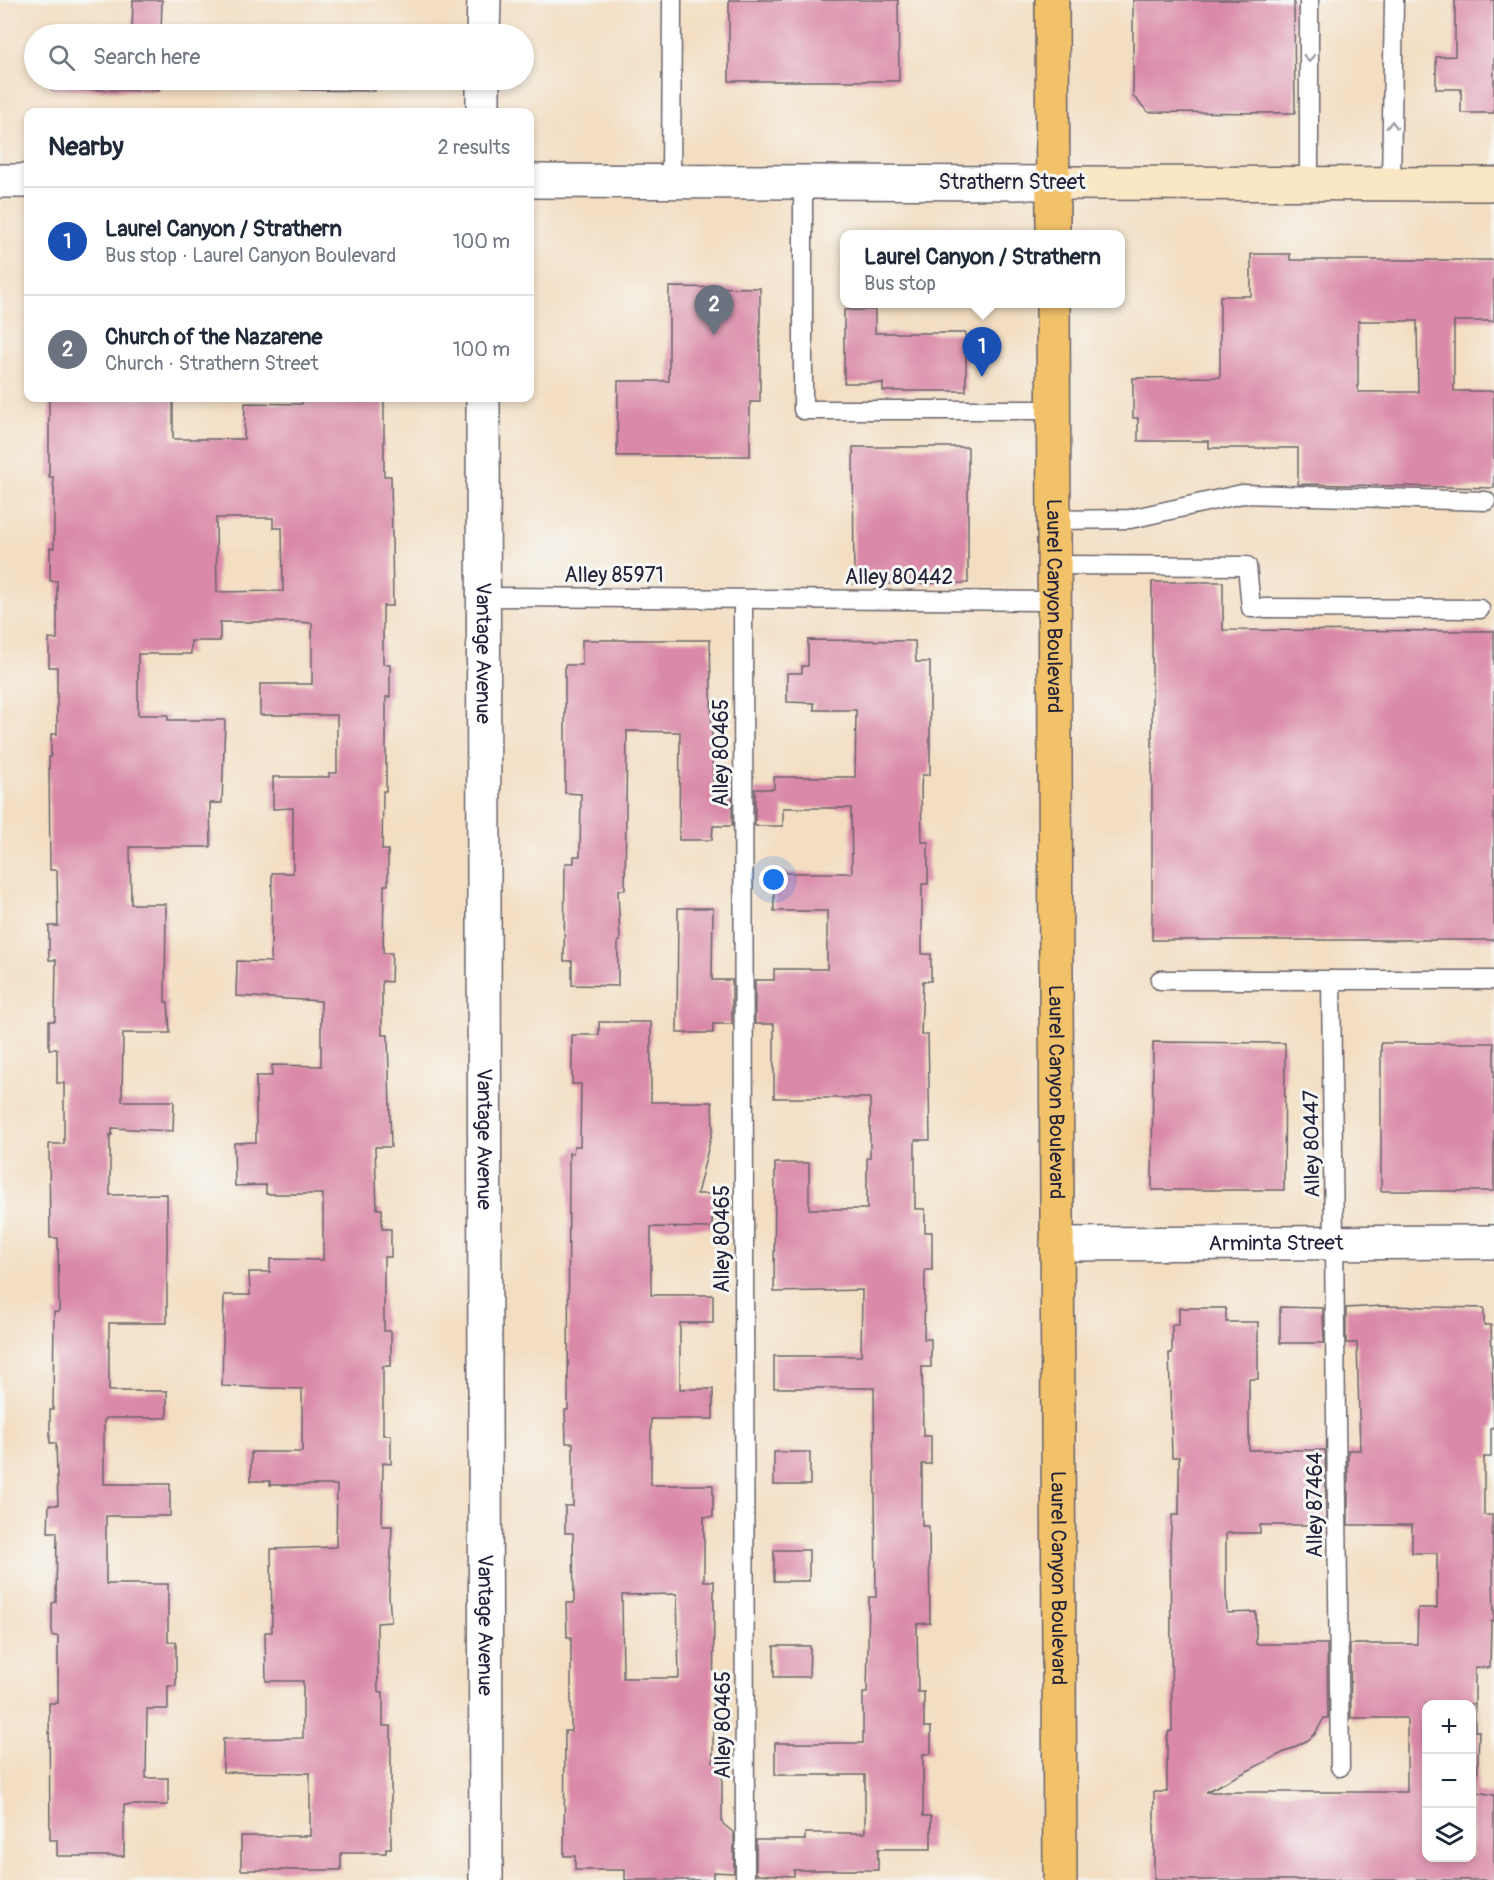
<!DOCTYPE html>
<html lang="en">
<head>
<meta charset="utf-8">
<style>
	body { margin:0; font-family:Pangolin,sans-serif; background:#f6f6f7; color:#1f2937 }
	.controls { position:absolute; right:18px; bottom:18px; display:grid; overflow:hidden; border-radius:12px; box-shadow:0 3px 9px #0003 }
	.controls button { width:54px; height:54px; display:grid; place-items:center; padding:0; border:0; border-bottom:2px solid #e0e1e3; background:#fff; color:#1f2937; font:30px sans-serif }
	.you { position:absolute; left:774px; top:880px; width:21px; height:21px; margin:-15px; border:4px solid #fff; border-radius:50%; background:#1a73e8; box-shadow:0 0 0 9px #1a73e833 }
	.badge { display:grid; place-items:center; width:39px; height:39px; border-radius:50%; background:#0f766e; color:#fff; font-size:20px; font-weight:700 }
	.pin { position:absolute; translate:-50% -50px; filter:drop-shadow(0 2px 3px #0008) }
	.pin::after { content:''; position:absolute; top:32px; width:21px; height:18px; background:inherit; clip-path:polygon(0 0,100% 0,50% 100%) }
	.popup { position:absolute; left:840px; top:230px; width:285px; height:78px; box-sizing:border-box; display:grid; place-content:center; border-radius:12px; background:#fff; filter:drop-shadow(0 2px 4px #0005); font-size:20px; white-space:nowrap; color:#747a83 }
	.popup b { font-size:22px; color:#1f2937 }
	.popup::after { content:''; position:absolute; left:50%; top:100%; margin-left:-12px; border:12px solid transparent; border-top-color:#fff }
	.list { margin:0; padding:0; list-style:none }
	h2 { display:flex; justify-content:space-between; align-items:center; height:78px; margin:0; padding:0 24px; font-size:26px }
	h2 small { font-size:20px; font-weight:400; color:#747a83 }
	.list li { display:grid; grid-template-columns:39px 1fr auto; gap:18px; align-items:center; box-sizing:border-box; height:108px; padding:0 24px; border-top:2px solid #e0e1e3 }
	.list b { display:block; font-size:22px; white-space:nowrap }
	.list p { margin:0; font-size:20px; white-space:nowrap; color:#747a83 }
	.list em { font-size:20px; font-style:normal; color:#747a83 }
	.icon { flex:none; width:33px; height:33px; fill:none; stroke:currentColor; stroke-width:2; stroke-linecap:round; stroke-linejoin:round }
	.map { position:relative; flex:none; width:1494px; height:1880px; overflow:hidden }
	.search { position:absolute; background:#fff; box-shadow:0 3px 9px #0003; left:24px; top:24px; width:510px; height:66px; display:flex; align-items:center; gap:15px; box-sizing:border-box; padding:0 21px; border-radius:33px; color:#747a83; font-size:22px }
	.panel { position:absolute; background:#fff; box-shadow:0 3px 9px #0003; left:24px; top:108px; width:510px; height:294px; border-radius:12px }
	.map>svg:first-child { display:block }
</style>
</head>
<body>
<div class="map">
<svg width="1494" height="1880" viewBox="0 0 1494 1880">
	<rect width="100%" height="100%" fill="#f6f6f2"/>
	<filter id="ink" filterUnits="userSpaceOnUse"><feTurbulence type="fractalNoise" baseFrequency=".0167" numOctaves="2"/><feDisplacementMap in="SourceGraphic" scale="12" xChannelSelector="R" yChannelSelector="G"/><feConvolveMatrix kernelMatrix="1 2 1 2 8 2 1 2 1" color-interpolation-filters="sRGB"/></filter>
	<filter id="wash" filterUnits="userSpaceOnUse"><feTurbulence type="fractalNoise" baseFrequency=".008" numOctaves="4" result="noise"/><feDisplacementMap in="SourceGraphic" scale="24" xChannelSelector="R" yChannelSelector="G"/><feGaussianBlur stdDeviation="1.35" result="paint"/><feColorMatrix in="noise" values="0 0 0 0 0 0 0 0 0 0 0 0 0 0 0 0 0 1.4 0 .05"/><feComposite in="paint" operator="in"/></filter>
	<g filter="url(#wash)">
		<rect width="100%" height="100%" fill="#f3dec2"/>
		<g id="blocks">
			<!-- building -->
			<g fill="#da89a8" fill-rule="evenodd">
				<path d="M 133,0 L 162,0 L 161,34 L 50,34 L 50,31 L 132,29 Z"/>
				<path d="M 729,0 L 898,0 L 899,81 L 729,81 Z"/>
				<path d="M 1133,0 L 1294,0 L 1295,113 L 1148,112 L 1133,96 Z"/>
				<path d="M 1455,0 L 1494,0 L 1494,113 L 1461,113 L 1461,89 L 1436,89 L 1436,57 L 1455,56 Z"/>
				<path d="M 301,26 L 375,27 L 375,34 L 301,34 Z"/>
				<path d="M 50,80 L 159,80 L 159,91 L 51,89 Z"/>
				<path d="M 301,80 L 375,80 L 375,91 L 301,90 Z"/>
				<path d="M 1251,254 L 1290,254 L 1290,260 L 1494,260 L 1494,321 L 1454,321 L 1454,391 L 1494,391 L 1494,488 L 1298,484 L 1298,448 L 1209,448 L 1209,441 L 1138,441 L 1138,418 L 1133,418 L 1133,378 L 1220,377 L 1220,296 L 1251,296 ZM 1358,321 L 1417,321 L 1418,392 L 1358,392 Z"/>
				<path d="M 669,287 L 760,288 L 760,402 L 750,402 L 750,456 L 617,456 L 618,381 L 669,381 Z"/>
				<path d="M 844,310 L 875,310 L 875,333 L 966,333 L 966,391 L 883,391 L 883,383 L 844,383 Z"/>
				<path d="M 49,398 L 173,398 L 173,439 L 244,439 L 245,403 L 302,404 L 302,398 L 384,398 L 384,476 L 391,476 L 393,606 L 383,606 L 383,664 L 390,664 L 390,697 L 386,697 L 386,791 L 383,791 L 382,850 L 388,850 L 388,885 L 384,885 L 383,953 L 392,953 L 391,982 L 382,981 L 382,1035 L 388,1035 L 391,1147 L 375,1147 L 377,1209 L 382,1209 L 382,1229 L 391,1229 L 391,1257 L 384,1257 L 384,1331 L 391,1331 L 391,1366 L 383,1366 L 383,1435 L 391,1435 L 391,1464 L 383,1463 L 382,1526 L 392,1526 L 389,1595 L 391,1622 L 377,1623 L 378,1692 L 383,1692 L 383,1726 L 391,1726 L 391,1848 L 386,1848 L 386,1853 L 341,1853 L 341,1870 L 241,1870 L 241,1836 L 310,1836 L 310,1773 L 223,1772 L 223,1739 L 303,1738 L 303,1681 L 266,1681 L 265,1632 L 272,1632 L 271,1549 L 336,1547 L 337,1485 L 270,1485 L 270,1481 L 251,1481 L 251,1452 L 302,1452 L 302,1389 L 222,1386 L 224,1295 L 250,1295 L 249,1272 L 270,1272 L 270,1259 L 323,1260 L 323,1194 L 266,1194 L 266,1185 L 235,1186 L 234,1143 L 256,1142 L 256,1076 L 272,1076 L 272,1065 L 321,1066 L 321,1001 L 236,996 L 237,961 L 271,962 L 272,873 L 293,873 L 293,808 L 273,809 L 273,777 L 329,777 L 329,773 L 337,773 L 337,715 L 260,715 L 260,684 L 312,684 L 312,623 L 297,622 L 220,622 L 220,641 L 191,641 L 191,654 L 138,654 L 138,715 L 168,715 L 168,720 L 225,720 L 222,803 L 210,803 L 211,847 L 130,847 L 131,904 L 166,904 L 165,1002 L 168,1002 L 170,1033 L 123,1033 L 122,1101 L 174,1101 L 173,1131 L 112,1128 L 112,1135 L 110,1135 L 110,1195 L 167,1194 L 167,1323 L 109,1323 L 109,1391 L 167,1391 L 167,1418 L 106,1418 L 104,1421 L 104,1484 L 170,1484 L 170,1516 L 106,1516 L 106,1584 L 168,1584 L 168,1642 L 176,1642 L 176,1686 L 168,1686 L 168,1709 L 147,1709 L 146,1778 L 168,1778 L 168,1805 L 124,1805 L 124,1856 L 57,1856 L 57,1840 L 50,1840 L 49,1703 L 58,1703 L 58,1636 L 52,1636 L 52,1603 L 56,1602 L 57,1532 L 48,1532 L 49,1505 L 58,1505 L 56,1443 L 50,1443 L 50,1410 L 53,1410 L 54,1312 L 59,1312 L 58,1238 L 50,1238 L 49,1144 L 64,1144 L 64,1083 L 57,1083 L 57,1049 L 49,1049 L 49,1021 L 55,1021 L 56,960 L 49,960 L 49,926 L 58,926 L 57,870 L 50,870 L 49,757 L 51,757 L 51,734 L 57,734 L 57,667 L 49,667 L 49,639 L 57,639 L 57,581 L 50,581 L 50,548 L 54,548 L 54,492 L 53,477 L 49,477 ZM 216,518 L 273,518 L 273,528 L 282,528 L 283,591 L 217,592 Z"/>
				<path d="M 853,447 L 968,447 L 968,583 L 854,584 Z"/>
				<path d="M 1152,582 L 1223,582 L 1223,630 L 1494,631 L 1494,940 L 1152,940 Z"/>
				<path d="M 582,640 L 710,640 L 713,789 L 732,789 L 732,826 L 713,826 L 712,840 L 679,840 L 680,732 L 627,731 L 625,890 L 618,890 L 620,941 L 618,941 L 618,986 L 572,985 L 572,961 L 564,961 L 565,863 L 574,863 L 574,856 L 580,856 L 581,794 L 565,793 L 565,665 L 582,665 Z"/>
				<path d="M 808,640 L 915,641 L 916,662 L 930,662 L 930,775 L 922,775 L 921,787 L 922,842 L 928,842 L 928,884 L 922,884 L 922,954 L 931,954 L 931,981 L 923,981 L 921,1035 L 928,1035 L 930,1140 L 915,1140 L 915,1209 L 925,1209 L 925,1232 L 932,1232 L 932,1270 L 925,1270 L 924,1339 L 931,1339 L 931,1367 L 922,1367 L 923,1436 L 931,1436 L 931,1464 L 922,1464 L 922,1526 L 929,1526 L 930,1623 L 917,1624 L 918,1692 L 924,1692 L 924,1727 L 931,1727 L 931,1754 L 923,1754 L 923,1816 L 931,1816 L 931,1849 L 878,1849 L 878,1870 L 794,1870 L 794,1876 L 756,1874 L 756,1840 L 805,1840 L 805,1833 L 865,1833 L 865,1775 L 775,1775 L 775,1743 L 863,1743 L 863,1693 L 867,1693 L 869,1597 L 876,1597 L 874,1388 L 774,1388 L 774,1356 L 861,1356 L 862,1290 L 774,1292 L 775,1163 L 809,1163 L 809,1209 L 867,1209 L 867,1158 L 870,1158 L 870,1098 L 774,1098 L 774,1024 L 755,1024 L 755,980 L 774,980 L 774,969 L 827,969 L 827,911 L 774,911 L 774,873 L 852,873 L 851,808 L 783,808 L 783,826 L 755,826 L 755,789 L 774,789 L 774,777 L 855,777 L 856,710 L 814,710 L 814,703 L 787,702 L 787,673 L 802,673 L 802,666 L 808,666 Z"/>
				<path d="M 678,908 L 713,908 L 712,980 L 732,980 L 732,1024 L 713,1024 L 713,1033 L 677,1033 Z"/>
				<path d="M 599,1022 L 651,1022 L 651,1102 L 712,1102 L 713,1129 L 697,1194 L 713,1194 L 712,1228 L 651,1227 L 651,1295 L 713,1295 L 713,1323 L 680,1323 L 680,1389 L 713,1389 L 713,1419 L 651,1419 L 651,1485 L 713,1485 L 713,1517 L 704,1517 L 704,1581 L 714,1581 L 713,1761 L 722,1761 L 722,1823 L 734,1833 L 734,1873 L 713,1872 L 713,1880 L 625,1880 L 625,1870 L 575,1870 L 575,1856 L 564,1856 L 565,1731 L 571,1731 L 571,1637 L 567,1637 L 566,1603 L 574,1603 L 573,1533 L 565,1533 L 565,1506 L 573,1506 L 573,1443 L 566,1443 L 565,1410 L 568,1410 L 569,1153 L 573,1153 L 574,1146 L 580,1146 L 581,1084 L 572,1084 L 572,1035 L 599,1035 ZM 677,1594 L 679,1678 L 623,1678 L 622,1595 Z"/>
				<path d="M 1153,1042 L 1285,1043 L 1284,1190 L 1152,1190 Z"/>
				<rect x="1381" y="1043" width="113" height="148"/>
				<path d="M 1382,1306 L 1484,1308 L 1484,1325 L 1491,1325 L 1494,1428 L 1491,1428 L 1491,1457 L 1484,1457 L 1484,1515 L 1492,1515 L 1494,1621 L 1491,1621 L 1490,1668 L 1475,1667 L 1475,1731 L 1479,1731 L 1477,1792 L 1494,1795 L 1494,1880 L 1154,1880 L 1154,1792 L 1167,1792 L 1167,1739 L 1169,1731 L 1172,1731 L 1170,1543 L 1172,1515 L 1179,1515 L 1179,1457 L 1172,1457 L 1169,1353 L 1172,1353 L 1172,1325 L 1179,1325 L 1179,1308 L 1226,1308 L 1226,1322 L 1258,1322 L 1258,1379 L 1249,1379 L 1249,1450 L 1325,1450 L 1326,1525 L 1260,1525 L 1260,1533 L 1226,1533 L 1226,1595 L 1227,1613 L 1256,1612 L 1256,1644 L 1327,1644 L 1328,1718 L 1324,1718 L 1315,1734 L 1308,1740 L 1206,1792 L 1407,1792 L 1407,1718 L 1351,1718 L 1350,1644 L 1417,1644 L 1418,1608 L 1437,1608 L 1437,1553 L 1412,1553 L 1412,1525 L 1348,1525 L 1348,1450 L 1360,1450 L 1357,1343 L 1346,1343 L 1346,1308 ZM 1426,1704 L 1472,1704 L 1472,1857 L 1426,1857 Z"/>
				<path d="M 1280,1307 L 1323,1308 L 1324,1343 L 1280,1343 Z"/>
				<rect x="774" y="1452" width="36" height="33"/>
				<rect x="774" y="1550" width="35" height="31"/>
				<path d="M 774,1646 L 810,1646 L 809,1677 L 774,1677 Z"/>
			</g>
		</g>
	</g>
	<g filter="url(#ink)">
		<use href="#blocks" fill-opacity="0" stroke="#6b646a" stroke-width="1.5"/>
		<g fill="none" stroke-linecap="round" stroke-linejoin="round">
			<!-- service casing -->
			<g stroke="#6b646a" stroke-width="21">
				<g id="service">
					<path d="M 1309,0 L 1309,183"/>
					<path d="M 671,182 L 672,0"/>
					<path d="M 803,182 L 803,410 L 1053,410"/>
					<path d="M 1391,183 L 1394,0"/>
					<path d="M 1054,520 L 1130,519 L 1242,494 L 1486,501"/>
					<path d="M 1054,565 L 1247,566 L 1251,608 L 1480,609"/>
					<path d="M 484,597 L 1054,601"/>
					<path d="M 743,599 L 745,1880"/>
					<path d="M 1160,980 L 1494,980"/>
					<path d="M 1331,980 L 1340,1767"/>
				</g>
			</g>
			<!-- minor casing -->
			<g stroke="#6b646a" stroke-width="36">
				<g id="minor">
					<path d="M 483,34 L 484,0"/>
					<path d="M 483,112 L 483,80"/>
					<path id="s1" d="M 483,398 L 486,1880"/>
					<path id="s2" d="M 1057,1244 L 1494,1242"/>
				</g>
			</g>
			<!-- tertiary casing -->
			<g stroke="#6b646a" stroke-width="36">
				<g id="tertiary">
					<path d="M 0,181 L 28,181"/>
					<path d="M 530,181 L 1052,183"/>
				</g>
			</g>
			<!-- secondary casing -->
			<g stroke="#6b646a" stroke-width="36">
				<path id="secondary" d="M 1052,183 L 1494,184"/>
			</g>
			<!-- primary casing -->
			<g stroke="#6b646a" stroke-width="36">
				<g id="primary">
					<path d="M 1052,0 L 1053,234"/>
					<path id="s3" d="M 1053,304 L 1060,1880"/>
				</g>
			</g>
			<!-- service -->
			<use href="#service" stroke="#fff" stroke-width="18"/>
			<!-- minor -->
			<use href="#minor" stroke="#fff" stroke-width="33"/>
			<!-- tertiary -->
			<use href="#tertiary" stroke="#fff" stroke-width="33"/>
			<!-- secondary -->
			<use href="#secondary" stroke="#fae7c3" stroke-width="33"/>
			<!-- primary -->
			<use href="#primary" stroke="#f2c26a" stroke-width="33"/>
		</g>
		<!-- one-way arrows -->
		<defs><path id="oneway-chevron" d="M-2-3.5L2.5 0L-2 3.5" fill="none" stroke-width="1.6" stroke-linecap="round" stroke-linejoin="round" transform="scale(1.5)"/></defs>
		<g stroke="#9c9ca7">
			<use href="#oneway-chevron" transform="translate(1309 58) rotate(90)"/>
			<use href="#oneway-chevron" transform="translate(1392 125) rotate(-89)"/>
		</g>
	</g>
	<g text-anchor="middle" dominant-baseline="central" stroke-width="6" stroke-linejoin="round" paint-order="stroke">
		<!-- street labels -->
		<g font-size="21" fill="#22223b" stroke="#f6f6f2">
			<text x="1012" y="182">Strathern Street</text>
			<text x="614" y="575">Alley 85971</text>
			<text x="899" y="577">Alley 80442</text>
			<text stroke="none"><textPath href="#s3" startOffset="302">Laurel Canyon Boulevard</textPath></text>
			<text stroke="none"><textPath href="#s1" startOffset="255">Vantage Avenue</textPath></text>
			<text transform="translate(721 753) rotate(-90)">Alley 80465</text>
			<text stroke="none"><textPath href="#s3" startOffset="788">Laurel Canyon Boulevard</textPath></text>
			<text stroke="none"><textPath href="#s1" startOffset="741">Vantage Avenue</textPath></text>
			<text transform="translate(1312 1144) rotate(-91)">Alley 80447</text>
			<text transform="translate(722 1239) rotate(-90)">Alley 80465</text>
			<text stroke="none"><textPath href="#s2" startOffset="219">Arminta Street</textPath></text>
			<text transform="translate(1315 1505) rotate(-90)">Alley 87464</text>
			<text stroke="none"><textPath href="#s3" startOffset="1274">Laurel Canyon Boulevard</textPath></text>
			<text stroke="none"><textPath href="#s1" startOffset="1227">Vantage Avenue</textPath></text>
			<text transform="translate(723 1725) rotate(-90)">Alley 80465</text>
		</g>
	</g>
</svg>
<div class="controls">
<button>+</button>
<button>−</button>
<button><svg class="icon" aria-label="layers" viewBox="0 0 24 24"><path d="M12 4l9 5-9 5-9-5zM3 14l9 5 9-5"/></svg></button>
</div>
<div class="you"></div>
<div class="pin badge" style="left:982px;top:377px;background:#1a4fb4">1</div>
<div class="popup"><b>Laurel Canyon / Strathern</b>Bus stop</div>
<div class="pin badge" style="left:714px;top:335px;background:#6b7280">2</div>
<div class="search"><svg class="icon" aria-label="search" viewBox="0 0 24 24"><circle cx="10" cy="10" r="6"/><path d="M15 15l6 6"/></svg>Search here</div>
<section class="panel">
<h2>Nearby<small>2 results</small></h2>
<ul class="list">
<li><span class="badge" style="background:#1a4fb4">1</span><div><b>Laurel Canyon / Strathern</b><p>Bus stop · Laurel Canyon Boulevard</p></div><em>100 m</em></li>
<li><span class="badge" style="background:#6b7280">2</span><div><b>Church of the Nazarene</b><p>Church · Strathern Street</p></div><em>100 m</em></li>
</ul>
</section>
</div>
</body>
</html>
